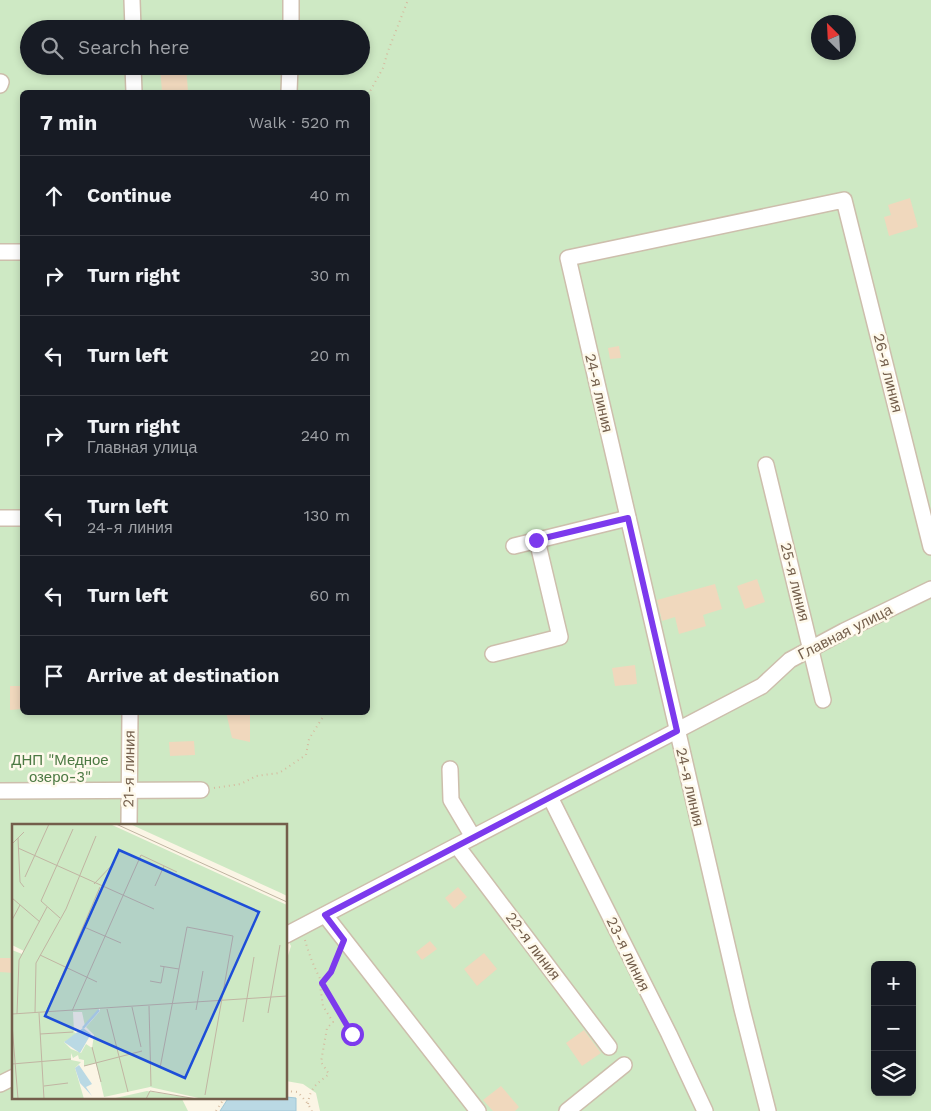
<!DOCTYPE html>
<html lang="en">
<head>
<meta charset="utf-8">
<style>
	body { margin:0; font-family:"Work Sans",sans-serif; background:#20242c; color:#f1f3f6 }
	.controls { position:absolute; right:15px; bottom:15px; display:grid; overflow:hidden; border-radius:8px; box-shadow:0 2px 8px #0003 }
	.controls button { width:45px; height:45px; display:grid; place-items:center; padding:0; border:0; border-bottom:1px solid #363941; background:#171b24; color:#f1f3f6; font:25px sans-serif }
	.compass { position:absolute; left:811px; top:15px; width:45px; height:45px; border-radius:50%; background:#171b24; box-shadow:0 2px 8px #0003; rotate:336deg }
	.stop { position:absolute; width:15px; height:15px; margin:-11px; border:4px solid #7c3aed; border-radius:50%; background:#fff }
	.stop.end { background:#7c3aed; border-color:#fff; box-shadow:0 1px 5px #0008 }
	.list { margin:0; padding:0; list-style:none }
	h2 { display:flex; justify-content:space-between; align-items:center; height:65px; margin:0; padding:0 20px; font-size:21px }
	h2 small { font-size:16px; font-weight:400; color:#9ea1a6 }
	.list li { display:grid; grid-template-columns:32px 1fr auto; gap:15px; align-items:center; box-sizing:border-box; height:80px; padding:0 20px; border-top:1px solid #363941 }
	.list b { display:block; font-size:19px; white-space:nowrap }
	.list p { margin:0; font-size:16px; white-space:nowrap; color:#9ea1a6 }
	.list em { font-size:16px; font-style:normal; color:#9ea1a6 }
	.icon { flex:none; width:28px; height:28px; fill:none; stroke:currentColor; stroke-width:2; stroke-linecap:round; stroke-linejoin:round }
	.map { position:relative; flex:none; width:931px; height:1111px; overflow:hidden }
	.search { position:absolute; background:#171b24; box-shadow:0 2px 8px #0003; left:20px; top:20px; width:350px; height:55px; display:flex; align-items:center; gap:12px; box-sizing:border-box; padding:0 18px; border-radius:28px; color:#9ea1a6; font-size:19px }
	.panel { position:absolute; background:#171b24; box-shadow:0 2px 8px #0003; left:20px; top:90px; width:350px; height:625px; border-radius:8px }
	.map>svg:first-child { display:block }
</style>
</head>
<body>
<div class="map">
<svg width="931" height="1111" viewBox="0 0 931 1111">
	<rect width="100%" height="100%" fill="#fbf5e5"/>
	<!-- green -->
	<path fill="#cee9c4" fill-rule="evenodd" d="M 0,0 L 931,0 L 931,1111 L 320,1111 L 316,1093 L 303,1084 L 286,1081 L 286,962 L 291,946 L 286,936 L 286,825 L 14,825 L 14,1097 L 181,1097 L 188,1111 L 0,1111 ZM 818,22 L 848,22 L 848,52 L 818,52 ZM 29,29 L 361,29 L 361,66 L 29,66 ZM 22,92 L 368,92 L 368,712 L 22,712 ZM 875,965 L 912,965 L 912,1092 L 875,1092 Z"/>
	<!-- water -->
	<path fill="#bad9e4" stroke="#a0c7d6" d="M 229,1097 L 286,1097 L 296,1098 L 296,1111 L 220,1111 Z"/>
	<!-- building -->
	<g fill="#f0d8bd">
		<path d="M 180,66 L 186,66 L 188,91 L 162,92 L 160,67 Z"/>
		<path d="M 910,198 L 918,227 L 889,236 L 884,217 L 891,215 L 888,205 Z"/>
		<path d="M 619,346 L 621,358 L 610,359 L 608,348 Z"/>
		<path d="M 757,579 L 765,602 L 745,609 L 737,586 Z"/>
		<path d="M 715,584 L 722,609 L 703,615 L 706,626 L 679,634 L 675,617 L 662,621 L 657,600 Z"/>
		<path d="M 635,665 L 637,684 L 615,686 L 612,668 Z"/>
		<path d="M 10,686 L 22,686 L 22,709 L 10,710 Z"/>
		<path d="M 226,712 L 250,713 L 250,742 L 232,738 Z"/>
		<path d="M 194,741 L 195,755 L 170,756 L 169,742 Z"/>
		<path d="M 458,887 L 467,897 L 454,909 L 445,898 Z"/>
		<path d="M 430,941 L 437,949 L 422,960 L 416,952 Z"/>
		<path d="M 484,953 L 497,969 L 477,986 L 464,969 Z"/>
		<path d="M 0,958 L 14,958 L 14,973 L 0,972 Z"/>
		<path d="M 584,1030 L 601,1053 L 582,1066 L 566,1043 Z"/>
		<path d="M 501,1086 L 519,1107 L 515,1111 L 493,1111 L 483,1100 Z"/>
	</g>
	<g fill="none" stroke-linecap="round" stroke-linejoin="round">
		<!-- minor casing -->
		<g stroke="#cdbeac" stroke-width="18">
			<g id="minor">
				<path d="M 132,0 L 133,29"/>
				<path d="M 291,29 L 291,0"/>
				<path d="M 133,66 L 134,92"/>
				<path d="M 0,85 L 1,82"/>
				<path d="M 289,92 L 290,66"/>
				<path d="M 0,252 L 22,252"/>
				<path d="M 766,465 L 823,700"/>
				<path d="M 0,518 L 22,518"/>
				<path d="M 514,546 L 628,518"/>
				<path d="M 493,654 L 560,637 L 537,540"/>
				<path d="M 450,769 L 451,800 L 473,837"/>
				<path d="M 0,791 L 201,790"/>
				<path d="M 550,797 L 669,1034 L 705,1111"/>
				<path d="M 129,825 L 130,712"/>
				<path d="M 457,846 L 609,1047"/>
				<path d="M 325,915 L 478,1111"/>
				<path d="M 286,935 L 762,686 L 790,660 L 844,631 L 931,589"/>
				<path d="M 0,1084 L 14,1077"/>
				<path d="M 567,1111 L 624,1065"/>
				<path d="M 768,1111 L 742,1009 L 568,258 L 844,200 L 931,547"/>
			</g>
		</g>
		<!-- path -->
		<g stroke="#d5bba0" stroke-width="2" stroke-dasharray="1 4" stroke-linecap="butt">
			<path d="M 368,95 L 383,68 L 388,51 L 408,0"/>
			<path d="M 214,788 L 241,784 L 256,776 L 279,773 L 306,755 L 309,739 L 326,712"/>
			<path d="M 305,940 C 314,974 334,1004 352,1034"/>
			<path d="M 286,1091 L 298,1092 L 308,1104 L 312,1111"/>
			<path d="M 308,1104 C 310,1087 317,1084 329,1074 L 321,1062 L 327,1028 L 333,1022 L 323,1006 L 320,985 L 331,972 L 339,955"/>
			<path d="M 216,1111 L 225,1097"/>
		</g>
		<!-- minor -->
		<use href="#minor" stroke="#fff" stroke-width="15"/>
	</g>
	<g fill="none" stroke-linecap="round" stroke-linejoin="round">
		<!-- route -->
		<path stroke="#7c3aed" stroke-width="6" d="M 352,1034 L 322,983 L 331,972 L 344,940 L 325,915 L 677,731 L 628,518 L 536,540"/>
	</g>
	<g text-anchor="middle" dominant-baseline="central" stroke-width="5" stroke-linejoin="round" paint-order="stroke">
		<!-- street labels -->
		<g font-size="15" fill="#735e4b" stroke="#fef9eb">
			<text transform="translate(888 373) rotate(76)">26-я линия</text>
			<text transform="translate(599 393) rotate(77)">24-я линия</text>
			<text transform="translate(795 582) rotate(76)">25-я линия</text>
			<text transform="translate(845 632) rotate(-27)">Главная улица</text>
			<text transform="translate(129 769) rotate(-89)">21-я линия</text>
			<text transform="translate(690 787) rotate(77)">24-я линия</text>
			<text transform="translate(533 946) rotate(53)">22-я линия</text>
			<text transform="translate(628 954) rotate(64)">23-я линия</text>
		</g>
		<!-- park labels -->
		<g font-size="15" fill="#4c7943" stroke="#fef9eb">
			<text x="60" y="760">ДНП "Медное<tspan x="60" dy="17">озеро-3"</tspan></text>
		</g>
	</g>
	<!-- overview -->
	<g transform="translate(12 824)">
		<rect width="275" height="275" fill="#fbf5e5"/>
		<path d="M 0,0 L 98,0 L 275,81 L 275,275 L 191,275 L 138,263 L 92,273 L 84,239 L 72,242 L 72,236 L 67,235 L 66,231 L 61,234 L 59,229 L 59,236 L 69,238 L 63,244 L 72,275 L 0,275 L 0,126 L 10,130 L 12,127 L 0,121 ZM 88,184 L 88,187 L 74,203 L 82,211 L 80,224 L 74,220 L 69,229 L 59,225 L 52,218 L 65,210 L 62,208 L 61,188 L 70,188 L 73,202 ZM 118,0 L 275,0 L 275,72 L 269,69 ZM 135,267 L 185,275 L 99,275 Z" fill="#cee9c4" fill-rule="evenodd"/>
		<path d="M 71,204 L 79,210 L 68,229 L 52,218 ZM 67,241 L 80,260 L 74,263 L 80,272 L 68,259 L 63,244 Z" fill="#bad9e4"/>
		<path fill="none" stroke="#bad9e4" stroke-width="2.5" d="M 71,204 L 87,186"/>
		<path fill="none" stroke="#c1b4a2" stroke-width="1" d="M 104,0 L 275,78M 6,14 L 8,58 L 12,63M 0,20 L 12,8M 6,24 L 142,85M 13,53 L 37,0M 82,60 L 102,39M 143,62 L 152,42M 0,74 L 28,98M 48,94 L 29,77 L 61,5M 0,96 L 8,81M 72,103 L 109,119M 28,131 L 85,158M 148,142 L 167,145M 138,157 L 149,159 L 152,143M 137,182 L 139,262M 120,183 L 129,223M 95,185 L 116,268M 184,186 L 191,147M 60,187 L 129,31 L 165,48M 23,189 L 24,139 L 54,85 L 84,12M 27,189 L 32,275M 34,189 L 88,63M 256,189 L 268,121M 0,190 L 275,172M 5,190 L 7,136 L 35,83M 231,198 L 242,133M 0,200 L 6,275M 28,210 L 61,208M 80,223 L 89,258M 0,240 L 59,235M 72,242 L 130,227M 148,244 L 175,103 L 221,112 L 193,271M 32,262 L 56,259M 134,275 L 138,267 L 185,275"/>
		<path fill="#1d4ed8" fill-opacity="0.15" stroke="#1d4ed8" stroke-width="2.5" d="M 107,26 L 247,88 L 173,254 L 33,192 Z"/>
		<rect width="275" height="275" fill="none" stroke="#735e4b" stroke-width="2.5"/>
	</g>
</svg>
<div class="controls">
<button>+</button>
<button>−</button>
<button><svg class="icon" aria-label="layers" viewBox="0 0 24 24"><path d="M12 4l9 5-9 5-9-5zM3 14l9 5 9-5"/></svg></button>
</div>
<svg class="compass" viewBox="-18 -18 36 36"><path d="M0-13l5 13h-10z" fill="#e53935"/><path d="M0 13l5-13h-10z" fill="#9ea1a6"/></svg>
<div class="stop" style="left:352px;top:1034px"></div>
<div class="stop end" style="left:536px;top:540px"></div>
<div class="search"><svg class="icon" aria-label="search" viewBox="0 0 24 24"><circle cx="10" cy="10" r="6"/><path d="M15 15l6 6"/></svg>Search here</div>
<section class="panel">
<h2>7 min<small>Walk · 520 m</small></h2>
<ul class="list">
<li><svg class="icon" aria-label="ahead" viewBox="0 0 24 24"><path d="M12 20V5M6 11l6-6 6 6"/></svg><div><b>Continue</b></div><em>40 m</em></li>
<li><svg class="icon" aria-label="right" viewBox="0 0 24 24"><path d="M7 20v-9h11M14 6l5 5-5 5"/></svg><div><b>Turn right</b></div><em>30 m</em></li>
<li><svg class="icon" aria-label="left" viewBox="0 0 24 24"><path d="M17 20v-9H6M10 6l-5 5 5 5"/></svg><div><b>Turn left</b></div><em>20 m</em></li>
<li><svg class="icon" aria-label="right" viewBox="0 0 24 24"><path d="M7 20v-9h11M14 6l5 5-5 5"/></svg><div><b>Turn right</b><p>Главная улица</p></div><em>240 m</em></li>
<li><svg class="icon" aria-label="left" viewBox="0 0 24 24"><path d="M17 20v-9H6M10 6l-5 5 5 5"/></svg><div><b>Turn left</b><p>24-я линия</p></div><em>130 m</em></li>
<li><svg class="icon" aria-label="left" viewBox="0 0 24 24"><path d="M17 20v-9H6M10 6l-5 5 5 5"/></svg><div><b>Turn left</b></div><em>60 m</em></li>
<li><svg class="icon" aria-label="arrive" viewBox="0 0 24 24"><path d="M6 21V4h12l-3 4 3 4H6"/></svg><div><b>Arrive at destination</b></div></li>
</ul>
</section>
</div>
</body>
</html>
